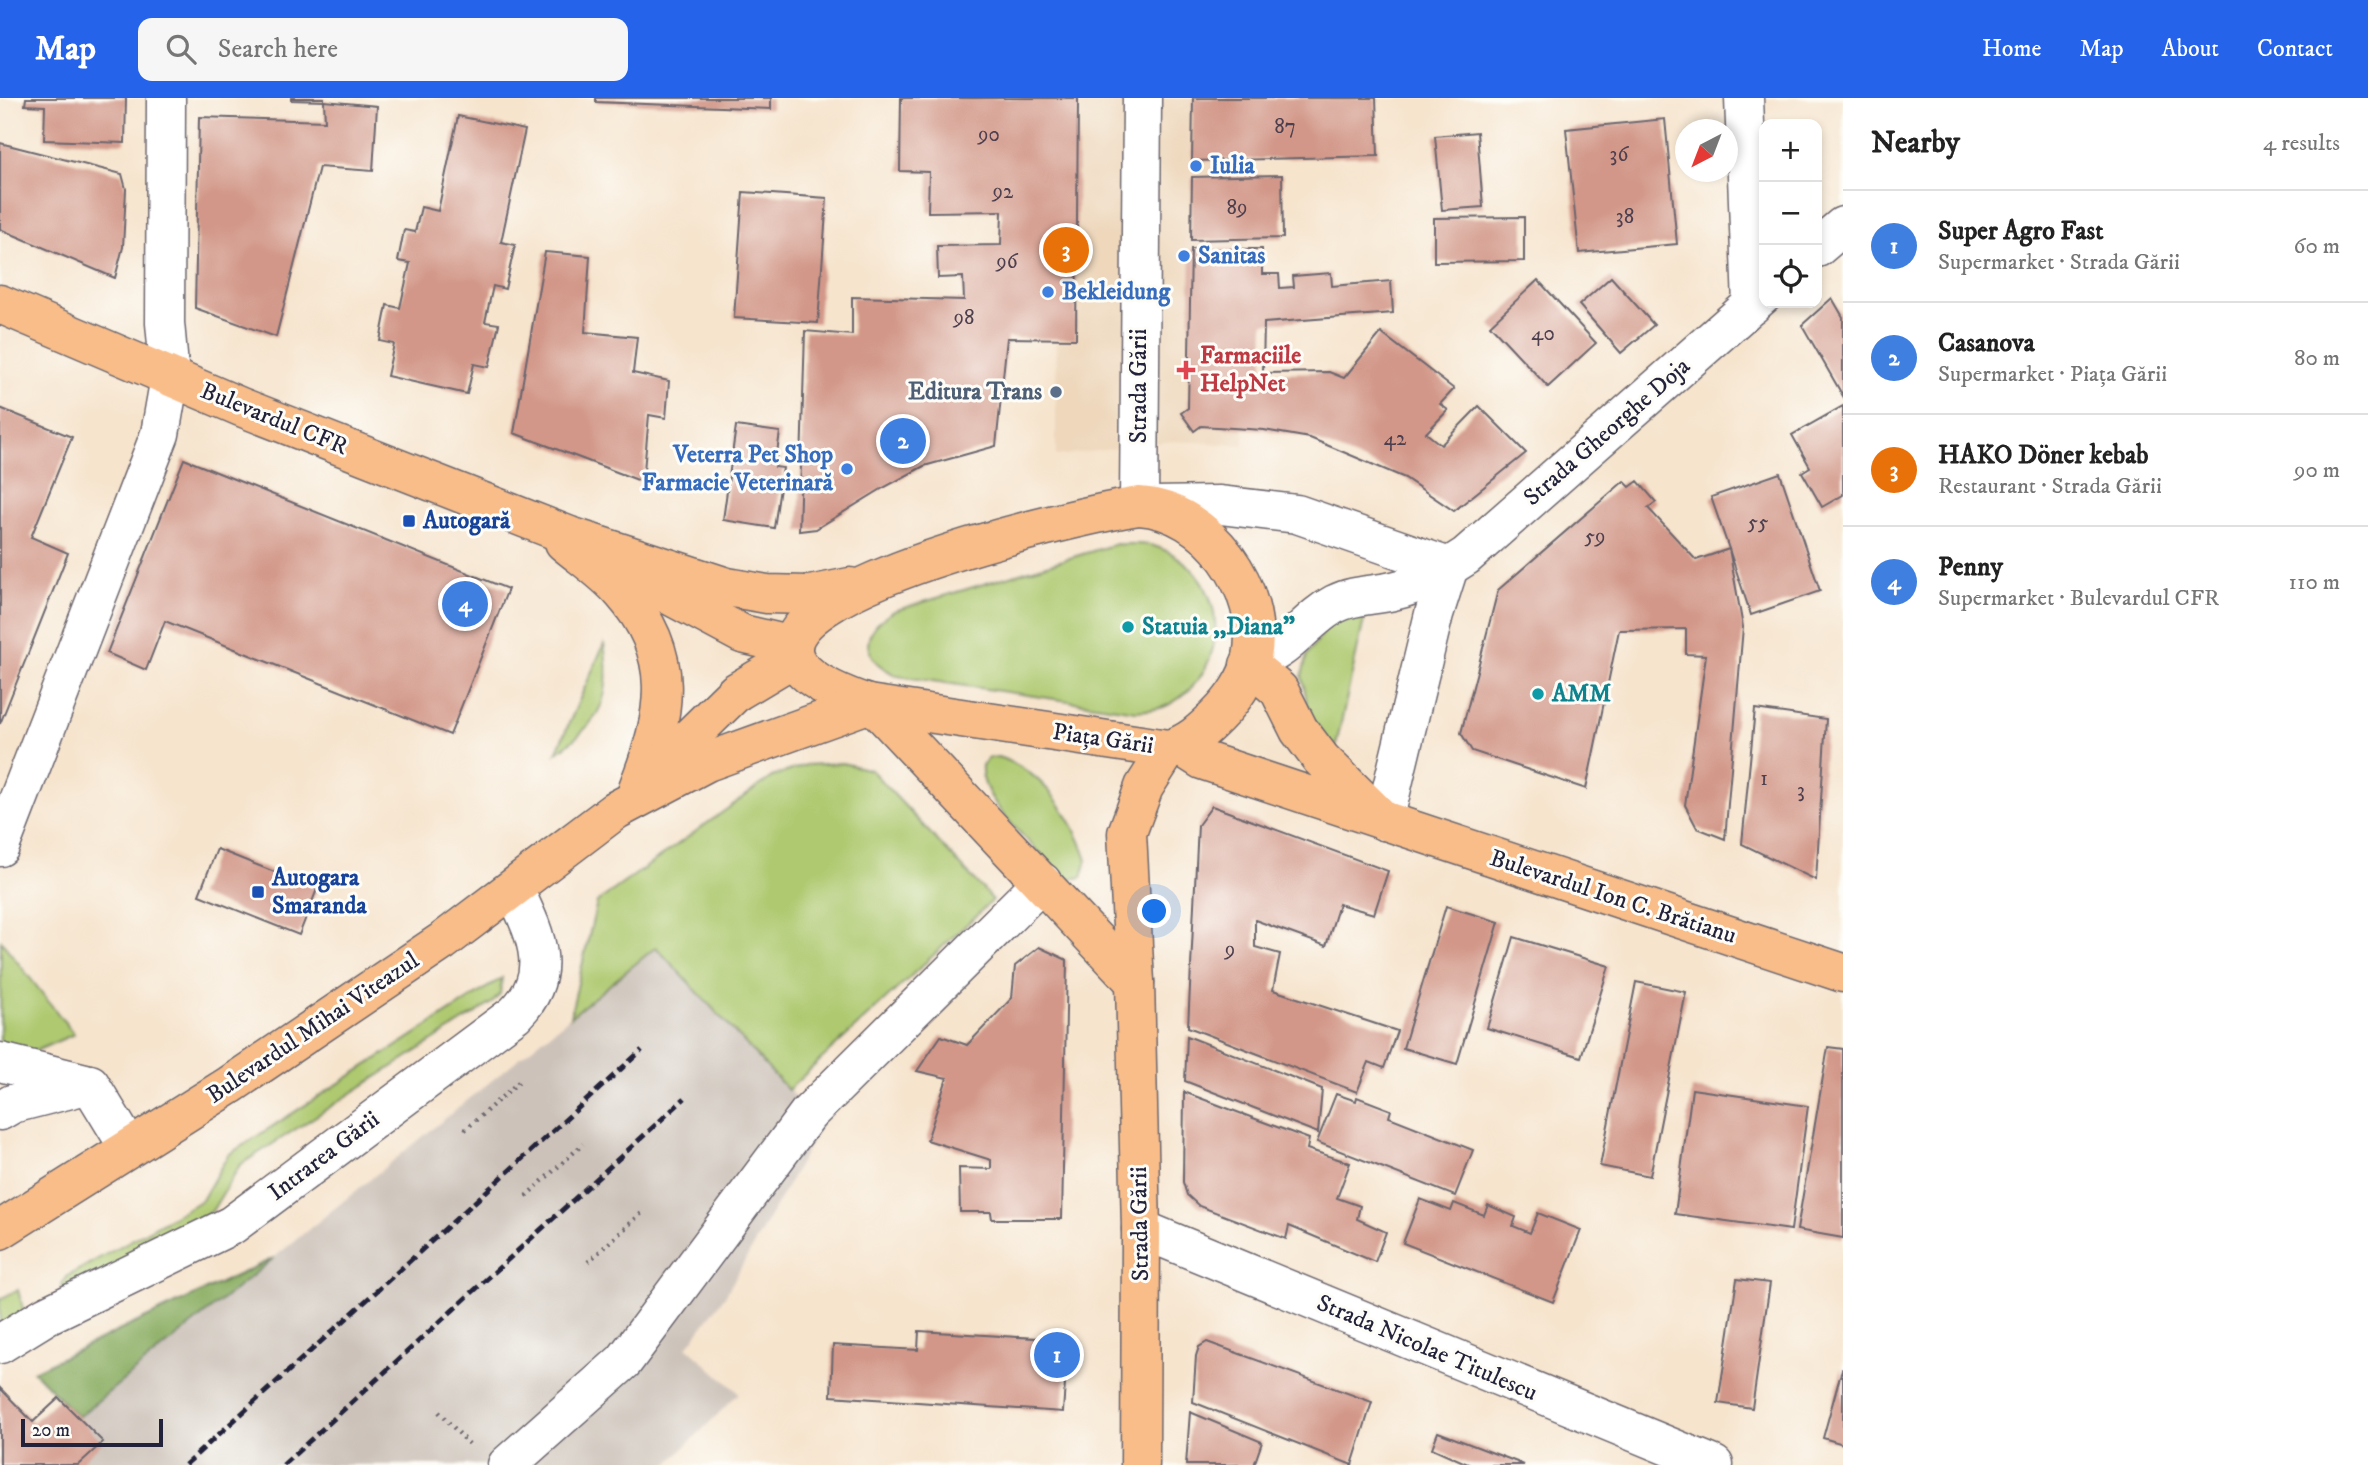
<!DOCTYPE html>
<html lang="en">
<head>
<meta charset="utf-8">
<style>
	body { margin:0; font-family:"IM FELL DW Pica",serif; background:#f6f6f6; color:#222 }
	.controls { position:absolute; right:21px; top:21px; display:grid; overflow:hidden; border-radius:14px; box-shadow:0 4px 10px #0003 }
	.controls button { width:63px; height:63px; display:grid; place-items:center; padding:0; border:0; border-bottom:2px solid #e0e0e0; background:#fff; color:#222; font:35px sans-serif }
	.compass { position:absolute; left:1675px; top:21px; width:63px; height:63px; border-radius:50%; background:#fff; box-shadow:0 4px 10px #0003; rotate:222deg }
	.scale { position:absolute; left:21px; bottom:18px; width:142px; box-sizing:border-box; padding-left:7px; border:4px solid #22223b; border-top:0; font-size:19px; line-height:24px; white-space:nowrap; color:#22223b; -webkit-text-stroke:5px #fdfcf7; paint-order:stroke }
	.you { position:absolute; left:1155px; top:814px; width:24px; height:24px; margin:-18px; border:5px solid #fff; border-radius:50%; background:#1a73e8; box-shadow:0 0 0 10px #1a73e833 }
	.badge { display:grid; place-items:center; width:46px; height:46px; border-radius:50%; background:#2563eb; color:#fff; font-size:23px; font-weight:700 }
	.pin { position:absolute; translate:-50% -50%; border:4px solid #fff; box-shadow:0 2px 7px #0006 }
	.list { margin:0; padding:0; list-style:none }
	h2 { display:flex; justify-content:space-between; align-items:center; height:91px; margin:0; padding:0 28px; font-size:30px }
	h2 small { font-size:23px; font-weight:400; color:#767676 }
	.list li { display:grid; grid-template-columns:46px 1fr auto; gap:21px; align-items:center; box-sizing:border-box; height:112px; padding:0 28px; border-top:2px solid #e0e0e0 }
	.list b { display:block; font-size:26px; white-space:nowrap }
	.list p { margin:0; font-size:23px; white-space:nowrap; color:#767676 }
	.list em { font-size:23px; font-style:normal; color:#767676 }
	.icon { flex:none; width:38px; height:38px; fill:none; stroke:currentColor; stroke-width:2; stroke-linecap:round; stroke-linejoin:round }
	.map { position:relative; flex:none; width:1843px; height:1367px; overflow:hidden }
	header { display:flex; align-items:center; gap:42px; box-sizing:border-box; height:98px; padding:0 35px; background:#2563eb; color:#fff }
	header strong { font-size:33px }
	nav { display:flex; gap:38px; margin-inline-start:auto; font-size:24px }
	.search { width:490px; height:63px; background:#f6f6f6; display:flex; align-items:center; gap:18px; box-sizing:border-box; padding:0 24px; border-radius:14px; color:#767676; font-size:26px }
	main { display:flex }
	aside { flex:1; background:#fff }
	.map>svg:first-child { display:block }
</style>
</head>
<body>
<header>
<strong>Map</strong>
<div class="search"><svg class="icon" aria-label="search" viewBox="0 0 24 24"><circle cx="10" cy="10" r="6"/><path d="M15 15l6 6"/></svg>Search here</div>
<nav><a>Home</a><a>Map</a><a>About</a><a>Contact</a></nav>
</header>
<main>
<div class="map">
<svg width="1843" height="1367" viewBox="0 0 1843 1367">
	<rect width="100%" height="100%" fill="#fdfcf7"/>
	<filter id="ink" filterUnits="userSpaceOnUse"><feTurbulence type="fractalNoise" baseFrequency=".0143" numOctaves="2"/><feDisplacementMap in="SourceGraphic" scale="14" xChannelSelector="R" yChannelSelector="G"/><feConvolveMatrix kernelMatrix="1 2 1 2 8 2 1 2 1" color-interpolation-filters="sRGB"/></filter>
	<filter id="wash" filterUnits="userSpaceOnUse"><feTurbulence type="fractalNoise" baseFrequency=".00686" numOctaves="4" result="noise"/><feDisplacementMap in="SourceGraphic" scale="28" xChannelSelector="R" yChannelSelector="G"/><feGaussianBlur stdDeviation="1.57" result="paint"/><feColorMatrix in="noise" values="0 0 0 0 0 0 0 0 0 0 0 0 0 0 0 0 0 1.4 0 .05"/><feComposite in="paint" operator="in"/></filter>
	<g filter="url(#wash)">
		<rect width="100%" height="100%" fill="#f6e4cd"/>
		<!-- built -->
		<path fill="#eed7bb" d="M 1057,0 L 1245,0 L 1244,347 L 1173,343 L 1056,358 Z"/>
		<!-- industrial -->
		<path fill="#ccc2b9" d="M 656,849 L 821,1027 L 725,1198 L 687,1249 L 739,1295 L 667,1367 L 26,1367 L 78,1319 Z"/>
		<!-- green -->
		<g fill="#aec96f" stroke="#687655" stroke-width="2">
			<path d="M 1116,446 C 1127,447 1143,444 1154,448 C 1229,472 1237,570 1168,607 C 1159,612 1146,612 1136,613 L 898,578 C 860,561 858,535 894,513 Z"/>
			<path d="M 1366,513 L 1335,652 L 1309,616 L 1302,578 L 1307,557 L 1331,524 Z"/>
			<path d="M 604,546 C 613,600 601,624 556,655 Z"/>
			<path d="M 998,659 C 1044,673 1073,719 1087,762 L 1082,779 L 1069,781 L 1059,774 C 1035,748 978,703 982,667 L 989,660 Z"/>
			<path d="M 842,665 L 871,672 L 993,802 L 788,992 L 656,849 L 570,919 L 597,804 L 772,679 L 806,667 Z"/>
			<path d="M 1,843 L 74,936 L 24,958 L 0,943 Z"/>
			<path d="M 502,880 L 500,896 L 493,904 L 240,1067 L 212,1113 L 64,1198 L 61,1188 L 66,1179 L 202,1102 L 228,1057 Z"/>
			<path d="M 18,1192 L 26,1222 L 0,1233 L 0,1201 Z"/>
		</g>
		<!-- forest -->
		<path fill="#8aad62" stroke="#56684e" stroke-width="2" d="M 274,1160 L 78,1319 L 33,1273 Z"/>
		<g id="blocks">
			<!-- building -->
			<g fill="#d29788">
				<path d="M 26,0 L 126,0 L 125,45 L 44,42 L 45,8 L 25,7 Z"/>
				<path d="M 291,0 L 324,0 L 324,3 L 291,2 Z"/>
				<path d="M 596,0 L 771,0 L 771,11 L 596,4 Z"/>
				<path d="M 901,0 L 1078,0 L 1076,241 L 1007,240 L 996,348 L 924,368 L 883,390 L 816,431 L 799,433 L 805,233 L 852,237 L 852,199 L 964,202 L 963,179 L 938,180 L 937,148 L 1001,147 L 1002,113 L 928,114 L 929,74 L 900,73 Z"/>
				<path d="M 1193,0 L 1376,0 L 1378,58 L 1192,63 Z"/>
				<path d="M 324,3 L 377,8 L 373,73 L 319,69 L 276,239 L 195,210 L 199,19 L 325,23 Z"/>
				<path d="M 458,18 L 525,32 L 501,144 L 515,147 L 505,191 L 493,188 L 485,224 L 499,226 L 489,269 L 474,266 L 467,296 L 387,278 L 394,246 L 380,243 L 387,207 L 400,210 L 410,165 L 398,163 L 404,132 L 415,134 L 421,109 L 438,113 Z"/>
				<path d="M 1665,21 L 1677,146 L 1579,155 L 1566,31 Z"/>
				<path d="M 1477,34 L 1483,109 L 1442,112 L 1435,38 Z"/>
				<path d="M 0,45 L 122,76 L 126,91 L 123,149 L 115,180 L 0,131 Z"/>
				<path d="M 1282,77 L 1283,140 L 1191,142 L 1192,79 Z"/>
				<path d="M 743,94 L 827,100 L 818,225 L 734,220 Z"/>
				<path d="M 1524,119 L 1524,163 L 1434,164 L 1434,120 Z"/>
				<path d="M 1191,151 L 1262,151 L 1262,176 L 1279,176 L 1280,190 L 1294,189 L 1293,178 L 1331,175 L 1332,188 L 1391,183 L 1393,215 L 1264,225 L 1263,275 L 1329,274 L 1344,280 L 1381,235 L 1454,291 L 1440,306 L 1448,312 L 1426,335 L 1441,347 L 1479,308 L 1526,355 L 1454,413 L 1405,380 L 1310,340 L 1264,332 L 1201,328 L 1194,333 L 1181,315 L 1188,310 Z"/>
				<path d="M 545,154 L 590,158 L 585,234 L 637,239 L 633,275 L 669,283 L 666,320 L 649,317 L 643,384 L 514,335 Z"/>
				<path d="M 1611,179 L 1654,227 L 1621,255 L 1579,207 Z"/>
				<path d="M 1538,182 L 1596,245 L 1548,289 L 1490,227 Z"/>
				<path d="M 1832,200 L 1843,219 L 1843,298 L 1802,227 Z"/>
				<path d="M 1843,308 L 1843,397 L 1822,409 L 1802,374 L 1810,369 L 1792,337 Z"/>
				<path d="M 0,310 L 72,339 L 31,439 L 68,455 L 0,626 Z"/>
				<path d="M 736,328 L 780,334 L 775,369 L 783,370 L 774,430 L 723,422 Z"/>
				<path d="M 184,361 L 508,491 L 450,637 L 165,523 L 146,572 L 107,555 Z"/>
				<path d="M 1780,375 L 1820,493 L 1751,517 L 1729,451 L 1743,529 L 1725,741 L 1697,730 L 1685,707 L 1706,557 L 1686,556 L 1686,531 L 1619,532 L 1586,691 L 1472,653 L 1461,635 L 1498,492 L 1624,383 L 1630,389 L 1638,383 L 1656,404 L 1648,410 L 1696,462 L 1729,451 L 1711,399 Z"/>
				<path d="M 1755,611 L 1826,621 L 1816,782 L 1742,746 Z"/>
				<path d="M 1212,708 L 1388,773 L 1374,816 L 1339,806 L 1326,848 L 1255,822 L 1255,849 L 1280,856 L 1273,892 L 1397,933 L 1384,970 L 1369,964 L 1357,994 L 1188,929 L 1198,727 Z"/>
				<path d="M 217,751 L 317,791 L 299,837 L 199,797 Z"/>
				<path d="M 1446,808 L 1499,824 L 1457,966 L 1403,950 Z"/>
				<path d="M 1514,839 L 1609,868 L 1581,959 L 1487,930 Z"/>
				<path d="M 1039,849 L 1067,862 L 1062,1121 L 992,1121 L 991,1114 L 960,1114 L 959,1070 L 991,1071 L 991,1062 L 927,1042 L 947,980 L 917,973 L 941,938 L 967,947 L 1012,900 L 1015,868 Z"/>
				<path d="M 1636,884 L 1686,894 L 1650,1078 L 1600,1068 Z"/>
				<path d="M 1187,938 L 1322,991 L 1318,1035 L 1185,983 Z"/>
				<path d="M 1828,949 L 1843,951 L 1843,1140 L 1797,1132 Z"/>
				<path d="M 1692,991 L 1808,1008 L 1791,1132 L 1675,1116 Z"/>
				<path d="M 1184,994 L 1309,1041 L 1307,1051 L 1350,1065 L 1337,1100 L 1360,1108 L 1357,1121 L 1386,1134 L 1375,1164 L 1289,1128 L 1286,1141 L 1199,1108 L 1187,1097 L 1183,1084 Z"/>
				<path d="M 1336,996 L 1356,1003 L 1357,999 L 1391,1012 L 1389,1019 L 1473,1052 L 1455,1098 L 1317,1044 Z"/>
				<path d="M 1420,1101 L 1451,1113 L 1454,1105 L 1484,1117 L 1488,1107 L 1516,1119 L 1513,1128 L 1530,1135 L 1538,1115 L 1581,1132 L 1553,1204 L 1403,1145 Z"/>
				<path d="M 1737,1181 L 1770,1185 L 1752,1310 L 1718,1305 Z"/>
				<path d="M 919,1233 L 1068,1242 L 1063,1314 L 831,1298 L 833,1247 L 918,1252 Z"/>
				<path d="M 1207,1244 L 1372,1304 L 1352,1367 L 1193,1304 L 1196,1258 L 1199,1249 Z"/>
				<path d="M 1842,1271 L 1843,1271 L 1843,1346 L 1823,1340 Z"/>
				<path d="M 0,1290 L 33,1324 L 59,1300 L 103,1344 L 78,1367 L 0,1367 Z"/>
				<path d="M 1190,1314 L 1262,1344 L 1254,1367 L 1186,1367 Z"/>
				<path d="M 1438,1334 L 1517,1364 L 1524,1367 L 1470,1367 L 1432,1350 Z"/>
			</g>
		</g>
	</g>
	<g filter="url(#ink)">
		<use href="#blocks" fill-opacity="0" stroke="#6c666e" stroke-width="2"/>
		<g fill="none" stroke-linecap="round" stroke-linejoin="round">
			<!-- minor casing -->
			<g stroke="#6c666e" stroke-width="41">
				<g id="minor">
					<path d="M 1744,0 L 1752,207"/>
					<path d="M 1817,150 L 1843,128"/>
					<path d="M 1139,408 L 1142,0"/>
					<path d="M 1153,408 L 1220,407 L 1297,416 L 1449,469"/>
					<path d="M 1252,562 C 1287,557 1304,522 1335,506 C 1354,496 1373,498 1393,493 C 1420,487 1443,473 1466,458 L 1764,196"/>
					<path d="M 1384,723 L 1434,516 L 1449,469"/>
					<path d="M 0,749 L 160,336 L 170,279 L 165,225 L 166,0"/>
					<path d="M 0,964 L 85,985"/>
					<path d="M 0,1013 L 12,1006 L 90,986 L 129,1050"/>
					<path d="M 1141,1131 L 1714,1367"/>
					<path d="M 0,1246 L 47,1217 L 232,1127 L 515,916 C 556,875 535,836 514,791"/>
					<path d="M 507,1367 L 624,1263 L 808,1016 L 1042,784"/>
				</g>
			</g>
			<!-- major casing -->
			<g stroke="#6c666e" stroke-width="41">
				<g id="major">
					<path d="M 0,206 L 241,309 L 570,438 L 727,489 L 767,496 L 810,497 L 850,489"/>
					<path d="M 1139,408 C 1208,412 1265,492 1252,559 C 1248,581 1232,603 1217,618 C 1202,633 1188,646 1168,651 L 868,606 C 616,521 1074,418 1139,408 Z"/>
					<path d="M 564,444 C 583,460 606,475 622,494 C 678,557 667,616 638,690"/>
					<path d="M 622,472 L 742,536 L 793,548"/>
					<path d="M 1249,567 L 1279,592 L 1299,632 L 1321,661 L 1378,717"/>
					<path d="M 875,608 L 1135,884"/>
					<path d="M 1180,648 L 1202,662 L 1843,875"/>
					<path d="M 645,683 L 736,594 L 793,560"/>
					<path d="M 0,1132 L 230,987 L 443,843 L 616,712 L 707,664 L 868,606"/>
					<path d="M 1140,1367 L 1141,1131 L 1135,884 L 1127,735 L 1144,689 L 1168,651"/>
				</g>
			</g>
			<!-- path -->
			<g stroke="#6c666e" stroke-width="4.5" stroke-dasharray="2 5" stroke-linecap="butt">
				<path d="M 465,1032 L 522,981"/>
				<path d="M 526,1098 L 583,1046"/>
				<path d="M 588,1164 L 644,1113"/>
				<path d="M 439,1314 L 469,1346"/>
			</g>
			<!-- minor -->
			<use href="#minor" stroke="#fff" stroke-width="38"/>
			<!-- major -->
			<use href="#major" stroke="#f8bd89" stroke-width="38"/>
			<!-- rail -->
			<g stroke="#22223b" stroke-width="5" stroke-dasharray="10 5" stroke-linecap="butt">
				<path d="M 185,1367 L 642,952"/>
				<path d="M 283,1367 L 685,1000"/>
			</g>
		</g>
	</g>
	<!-- markers -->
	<g fill="#3f7fe0" stroke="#fdfcf7" stroke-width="2.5">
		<circle cx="1196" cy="68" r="7"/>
		<circle cx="1184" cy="158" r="7"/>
		<circle cx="1048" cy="194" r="7"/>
		<circle cx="847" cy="371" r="7"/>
	</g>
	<path fill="#e0444e" stroke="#fdfcf7" stroke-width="2.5" d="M1182.5 261.5h7v7h7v7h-7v7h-7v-7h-7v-7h7z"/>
	<circle fill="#5c6f8a" stroke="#fdfcf7" stroke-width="2.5" cx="1056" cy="294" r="7"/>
	<g fill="#1a4fb4" stroke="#fdfcf7" stroke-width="2.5">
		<rect x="402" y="416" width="14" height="14" rx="3.5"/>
		<rect x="251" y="787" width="14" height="14" rx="3.5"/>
	</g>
	<g fill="#0f9aa8" stroke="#fdfcf7" stroke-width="2.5">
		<circle cx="1128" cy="529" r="7"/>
		<circle cx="1538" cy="596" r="7"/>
	</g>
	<g text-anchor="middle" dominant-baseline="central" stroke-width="6" stroke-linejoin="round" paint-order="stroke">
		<!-- number labels -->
		<g font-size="21" fill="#4e3f4e">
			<text x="1285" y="29">87</text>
			<text x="989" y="37">90</text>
			<text x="1619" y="57">36</text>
			<text x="1003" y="94">92</text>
			<text x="1237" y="110">89</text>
			<text x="1625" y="119">38</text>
			<text x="1007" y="164">96</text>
			<text x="964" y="220">98</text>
			<text x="1543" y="236">40</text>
			<text x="1395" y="341">42</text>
			<text x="1758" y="425">55</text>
			<text x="1595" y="439">59</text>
			<text x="1764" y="681">1</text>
			<text x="1801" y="693">3</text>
			<text x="1230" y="852">9</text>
		</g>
		<!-- shop labels -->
		<g font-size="24" font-weight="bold" fill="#366cbe" stroke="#fdfcf7" text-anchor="start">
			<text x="1210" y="68">Iulia</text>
			<text x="1198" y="158">Sanitas</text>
			<text x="1062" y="194">Bekleidung</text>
			<text x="833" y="357" text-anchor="end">Veterra Pet Shop<tspan x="833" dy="28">Farmacie Veterinară</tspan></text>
		</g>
		<!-- health labels -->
		<g font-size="24" font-weight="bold" fill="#be3a42" stroke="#fdfcf7" text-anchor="start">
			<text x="1200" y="258">Farmaciile<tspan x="1200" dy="28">HelpNet</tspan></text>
		</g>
		<!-- street labels -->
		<g font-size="24" fill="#22223b" stroke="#fdfcf7">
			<text transform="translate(1139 288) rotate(-90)">Strada Gării</text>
			<text transform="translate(274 321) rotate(22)">Bulevardul CFR</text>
			<text transform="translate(1607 334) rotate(-41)">Strada Gheorghe Doja</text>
			<text transform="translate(1103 641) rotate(8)">Piața Gării</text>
			<text transform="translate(1613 799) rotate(18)">Bulevardul Ion C. Brătianu</text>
			<text transform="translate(313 930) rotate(-34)">Bulevardul Mihai Viteazul</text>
			<text transform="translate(324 1058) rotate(-37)">Intrarea Gării</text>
			<text transform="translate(1140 1126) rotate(-91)">Strada Gării</text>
			<text transform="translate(1427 1250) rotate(23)">Strada Nicolae Titulescu</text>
		</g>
		<!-- service labels -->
		<g font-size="24" font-weight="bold" fill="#4e5e75" stroke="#fdfcf7" text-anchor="end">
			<text x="1042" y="294">Editura Trans</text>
		</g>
		<!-- transit labels -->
		<g font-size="24" font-weight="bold" fill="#164399" stroke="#fdfcf7" text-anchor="start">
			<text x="423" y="423">Autogară</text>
			<text x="272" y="780">Autogara<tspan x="272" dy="28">Smaranda</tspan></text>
		</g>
		<!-- culture labels -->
		<g font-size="24" font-weight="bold" fill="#0d838f" stroke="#fdfcf7" text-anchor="start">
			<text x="1142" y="529">Statuia ,,Diana"</text>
			<text x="1552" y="596">AMM</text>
		</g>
	</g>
</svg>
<div class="controls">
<button>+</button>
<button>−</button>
<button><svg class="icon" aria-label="locate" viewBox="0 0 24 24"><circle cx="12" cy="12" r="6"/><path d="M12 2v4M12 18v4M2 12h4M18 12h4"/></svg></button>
</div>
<svg class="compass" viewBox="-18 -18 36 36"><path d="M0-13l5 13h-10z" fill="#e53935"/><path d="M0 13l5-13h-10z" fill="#767676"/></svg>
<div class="scale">20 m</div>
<div class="you"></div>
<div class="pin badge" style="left:1057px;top:1257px;background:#3f7fe0">1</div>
<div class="pin badge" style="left:903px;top:343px;background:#3f7fe0">2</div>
<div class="pin badge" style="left:1066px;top:152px;background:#e8710a">3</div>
<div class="pin badge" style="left:465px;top:506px;background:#3f7fe0">4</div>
</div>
<aside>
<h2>Nearby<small>4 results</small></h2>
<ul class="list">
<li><span class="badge" style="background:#3f7fe0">1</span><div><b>Super Agro Fast</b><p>Supermarket · Strada Gării</p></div><em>60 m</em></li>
<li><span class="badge" style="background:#3f7fe0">2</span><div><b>Casanova</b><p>Supermarket · Piața Gării</p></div><em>80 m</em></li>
<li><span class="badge" style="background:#e8710a">3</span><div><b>HAKO Döner kebab</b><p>Restaurant · Strada Gării</p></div><em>90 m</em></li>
<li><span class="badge" style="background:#3f7fe0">4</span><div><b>Penny</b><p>Supermarket · Bulevardul CFR</p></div><em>110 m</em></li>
</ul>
</aside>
</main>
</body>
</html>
